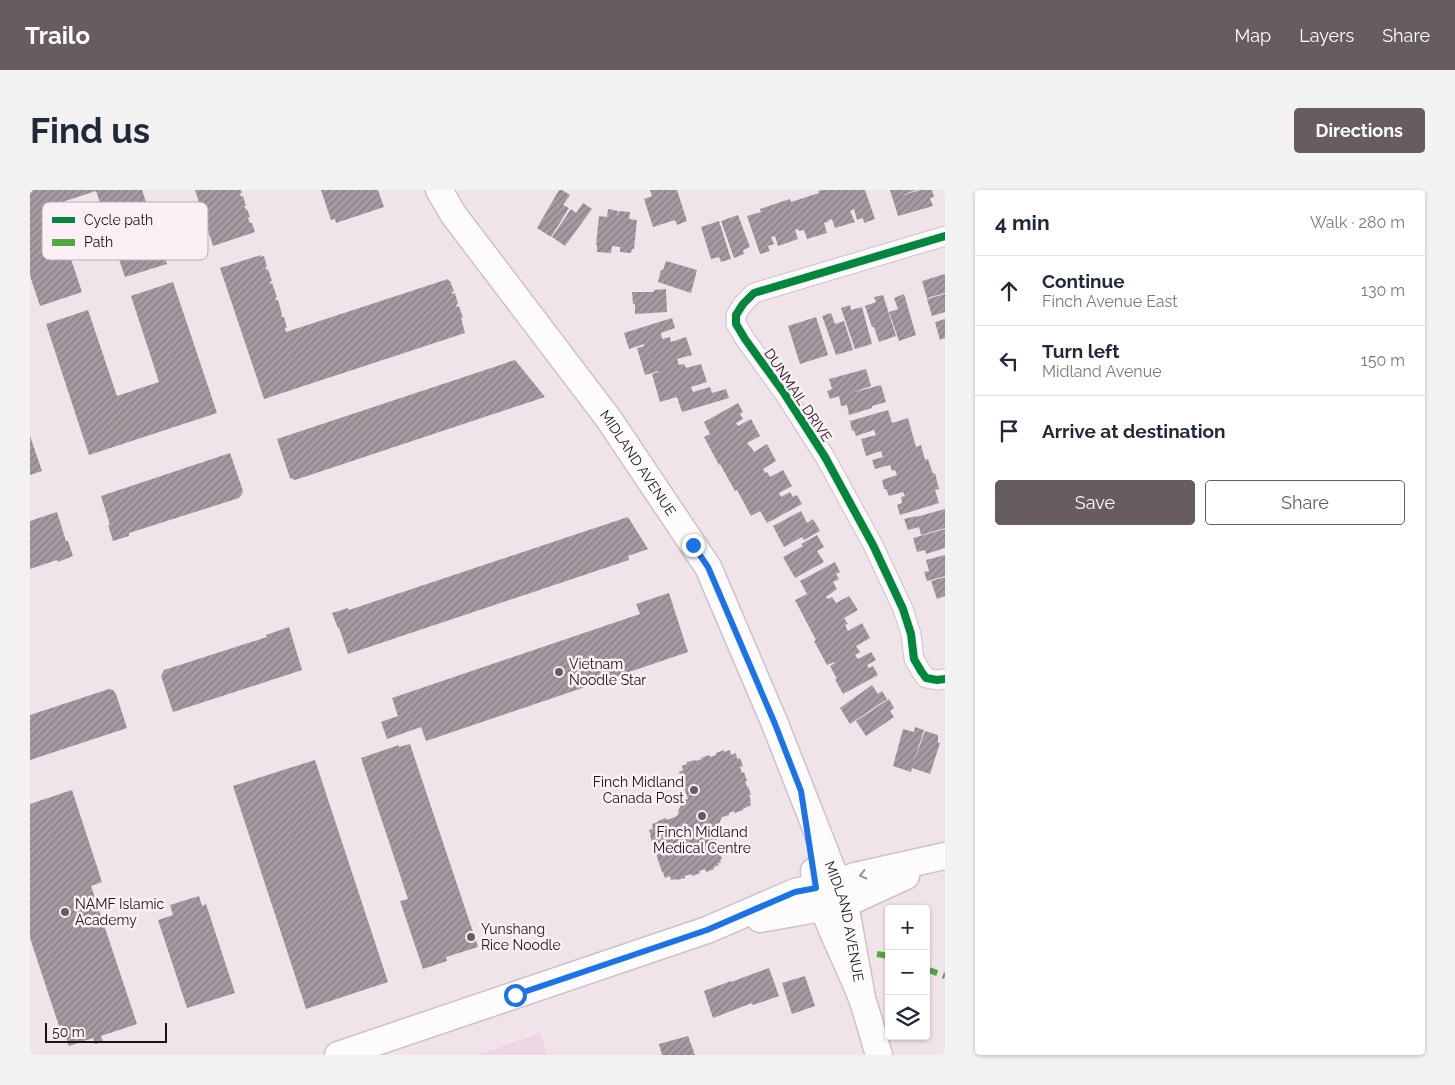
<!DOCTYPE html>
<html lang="en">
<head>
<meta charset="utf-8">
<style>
	body { margin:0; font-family:Raleway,sans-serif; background:#f2f2f3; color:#1f2937 }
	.controls { position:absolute; right:15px; bottom:15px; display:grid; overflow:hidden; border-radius:5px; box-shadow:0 1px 4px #0004 }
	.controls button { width:45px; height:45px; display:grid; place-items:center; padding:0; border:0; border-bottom:1px solid #e0e1e3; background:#fff; color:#1f2937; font:25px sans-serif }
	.scale { position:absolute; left:15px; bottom:12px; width:122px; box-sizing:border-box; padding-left:5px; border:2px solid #1b1318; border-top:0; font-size:14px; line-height:18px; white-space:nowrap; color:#1b1318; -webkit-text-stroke:4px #fdeff6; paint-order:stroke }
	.stop { position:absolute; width:15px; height:15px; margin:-11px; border:4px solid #1a73e8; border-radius:50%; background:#fff }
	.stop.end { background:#1a73e8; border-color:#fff; box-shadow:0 1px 5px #0008 }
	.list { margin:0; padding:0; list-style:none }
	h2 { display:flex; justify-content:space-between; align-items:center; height:65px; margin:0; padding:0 20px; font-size:21px }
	h2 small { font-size:16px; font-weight:400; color:#747a83 }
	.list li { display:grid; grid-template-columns:32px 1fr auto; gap:15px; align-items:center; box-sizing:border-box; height:70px; padding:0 20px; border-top:1px solid #e0e1e3 }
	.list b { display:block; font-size:19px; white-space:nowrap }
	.list p { margin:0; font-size:16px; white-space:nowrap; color:#747a83 }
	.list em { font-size:16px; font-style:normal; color:#747a83 }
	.actions { display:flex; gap:10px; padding:15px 20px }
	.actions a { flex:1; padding:11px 0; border:1px solid #665c62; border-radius:5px; text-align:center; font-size:18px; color:#665c62 }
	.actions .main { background:#665c62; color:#fff }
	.icon { flex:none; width:28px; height:28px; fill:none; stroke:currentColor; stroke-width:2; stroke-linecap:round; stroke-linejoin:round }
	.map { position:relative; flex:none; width:915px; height:865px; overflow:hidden; border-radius:5px }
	header { display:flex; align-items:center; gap:30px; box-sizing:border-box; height:70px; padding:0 25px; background:#665c62; color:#fff }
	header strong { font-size:24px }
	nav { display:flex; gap:28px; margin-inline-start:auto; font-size:18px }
	.intro { display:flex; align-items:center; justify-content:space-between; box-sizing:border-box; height:120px; padding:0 30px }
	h1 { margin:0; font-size:35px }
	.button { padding:12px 22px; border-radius:5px; background:#665c62; color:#fff; font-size:18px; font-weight:700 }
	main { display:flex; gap:30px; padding:0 30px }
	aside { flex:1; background:#fff; border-radius:5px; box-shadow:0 1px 4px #0004 }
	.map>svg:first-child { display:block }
</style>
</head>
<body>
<header>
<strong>Trailo</strong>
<nav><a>Map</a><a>Layers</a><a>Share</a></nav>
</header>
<div class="intro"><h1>Find us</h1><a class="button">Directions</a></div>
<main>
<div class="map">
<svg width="915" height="865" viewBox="0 0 915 865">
	<defs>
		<pattern id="building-hatch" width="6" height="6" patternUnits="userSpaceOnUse" patternTransform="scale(1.25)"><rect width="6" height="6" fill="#a799a1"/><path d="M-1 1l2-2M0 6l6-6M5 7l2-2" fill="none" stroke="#877c82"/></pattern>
	</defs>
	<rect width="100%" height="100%" fill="#f0e4ea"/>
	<!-- grass -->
	<path fill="#efd4e3" d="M 510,843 L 517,865 L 448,865 Z"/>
	<!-- building -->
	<g fill="url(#building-hatch)">
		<path d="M 0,0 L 112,0 L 137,74 L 95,87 L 66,1 L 23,15 L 52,102 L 10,116 L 0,86 Z"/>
		<path d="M 165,0 L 211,0 L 212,3 L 210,3 L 211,7 L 213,6 L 216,16 L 214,16 L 216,20 L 217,19 L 220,27 L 218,28 L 220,33 L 222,33 L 225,42 L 183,56 Z"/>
		<path d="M 291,0 L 348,0 L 354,17 L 306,33 L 305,29 L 301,30 Z"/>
		<path d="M 529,0 L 532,0 L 540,5 L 533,15 L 539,18 L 521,47 L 507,38 Z"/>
		<path d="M 620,0 L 647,0 L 657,31 L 647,35 L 645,30 L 623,37 L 614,9 L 622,6 Z"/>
		<path d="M 792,0 L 835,0 L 845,29 L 834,33 L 833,28 L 827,30 L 824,19 L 820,21 L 825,32 L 805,38 L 802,29 L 798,31 L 798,32 L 794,33 L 797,43 L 777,49 L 774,40 L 769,41 L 768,39 L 765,40 L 768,49 L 748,56 L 745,46 L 741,47 L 744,54 L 738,56 L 740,61 L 730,64 L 717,26 L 731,22 L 730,19 L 760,9 L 761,12 L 789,3 L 788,1 Z"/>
		<path d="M 860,0 L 886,0 L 870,6 L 890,0 L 902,0 L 904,7 L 900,8 L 903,16 L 868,26 Z"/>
		<path d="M 553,13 L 562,19 L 535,56 L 522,47 L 541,19 L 546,23 Z"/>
		<path d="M 578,19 L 588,21 L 587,28 L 589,21 L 600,22 L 599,29 L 607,30 L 604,59 L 602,59 L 601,63 L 590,62 L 590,57 L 582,56 L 581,63 L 567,62 L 567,55 L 566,55 L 569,26 L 577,27 Z"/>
		<path d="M 708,25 L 720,57 L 713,60 L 714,64 L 704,68 L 691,31 Z"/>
		<path d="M 689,31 L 701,69 L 691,72 L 689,67 L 681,69 L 671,37 Z"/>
		<path d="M 231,65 L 231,67 L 234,66 L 237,77 L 235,78 L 236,80 L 238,79 L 242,91 L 240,92 L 240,94 L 242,93 L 247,107 L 245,108 L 246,110 L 248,110 L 252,124 L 251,125 L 252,127 L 254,127 L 257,138 L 255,138 L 256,142 L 418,89 L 419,91 L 420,91 L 424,101 L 422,102 L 422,104 L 425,103 L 428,114 L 426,115 L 427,117 L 429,116 L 433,128 L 431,128 L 435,143 L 234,209 L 190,78 Z"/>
		<path d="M 636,71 L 667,80 L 661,103 L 628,92 L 631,80 L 633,80 Z"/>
		<path d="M 915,84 L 915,103 L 897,108 L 892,91 Z"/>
		<path d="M 143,92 L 187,223 L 59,265 L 16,134 L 58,120 L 87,206 L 129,192 L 101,106 Z"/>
		<path d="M 636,99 L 637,122 L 605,124 L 605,114 L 603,114 L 602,102 L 624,102 L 624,100 Z"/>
		<path d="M 874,104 L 886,145 L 869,151 L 859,122 L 868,119 L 864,108 Z"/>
		<path d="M 915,104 L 915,122 L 902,126 L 897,109 Z"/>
		<path d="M 853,105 L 866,146 L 849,152 L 844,137 L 842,137 L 835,116 L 846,112 L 844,107 Z"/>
		<path d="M 820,115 L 821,120 L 832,117 L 842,154 L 825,159 L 811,118 Z"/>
		<path d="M 801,123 L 805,134 L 814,131 L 823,160 L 806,165 L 792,126 Z"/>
		<path d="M 786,127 L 798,165 L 770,174 L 758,136 Z"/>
		<path d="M 642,128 L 645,138 L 631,143 L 632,149 L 640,147 L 641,152 L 656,147 L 662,165 L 647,169 L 649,175 L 654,174 L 656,178 L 671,174 L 677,192 L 661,197 L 663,202 L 680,197 L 682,203 L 696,199 L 699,208 L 652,222 L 647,207 L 630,212 L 622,184 L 629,182 L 629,181 L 615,185 L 607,158 L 614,156 L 614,154 L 599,159 L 594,143 Z"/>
		<path d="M 915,129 L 915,148 L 910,150 L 905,132 Z"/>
		<path d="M 485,170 L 515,207 L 265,290 L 260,288 L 247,249 Z"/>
		<path d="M 836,179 L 841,196 L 821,203 L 851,195 L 856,212 L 842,216 L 842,218 L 819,225 L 817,215 L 811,216 L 809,206 L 800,209 L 797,201 L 802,199 L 799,189 Z"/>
		<path d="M 708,213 L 713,222 L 710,224 L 713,229 L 706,233 L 708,236 L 721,229 L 730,246 L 717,253 L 720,257 L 721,257 L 724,262 L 737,254 L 746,271 L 733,279 L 735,283 L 737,282 L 740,287 L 753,280 L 762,296 L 749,303 L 751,307 L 760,302 L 763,307 L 767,305 L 772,314 L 737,333 L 730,321 L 721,326 L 707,300 L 705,301 L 690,274 L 689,275 L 674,247 L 680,244 L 674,232 Z"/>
		<path d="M 858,220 L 862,233 L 878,228 L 886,257 L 891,255 L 895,270 L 898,269 L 903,284 L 905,283 L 909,299 L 905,300 L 909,313 L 870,325 L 867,315 L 872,313 L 871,307 L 875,306 L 873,302 L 859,306 L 856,299 L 854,299 L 852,290 L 867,285 L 865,280 L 862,281 L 860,275 L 845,279 L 842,270 L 853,267 L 851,261 L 836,266 L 831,249 L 846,245 L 844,240 L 826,246 L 824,240 L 822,241 L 820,231 Z"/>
		<path d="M 0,246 L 12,281 L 0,285 Z"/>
		<path d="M 200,263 L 213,301 L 212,304 L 209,308 L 99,343 L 99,346 L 83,351 L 78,335 L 80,335 L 71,306 Z"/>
		<path d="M 915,319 L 915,338 L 891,345 L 889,337 L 878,340 L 874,329 L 886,326 L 886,327 Z"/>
		<path d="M 771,321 L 777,333 L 783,329 L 790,341 L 774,350 L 772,347 L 754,357 L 743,336 Z"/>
		<path d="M 27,322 L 36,351 L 38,351 L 43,366 L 28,372 L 27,370 L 0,379 L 0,331 Z"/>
		<path d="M 598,327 L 618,359 L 598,366 L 599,370 L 318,464 L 309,438 L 308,438 L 302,423 L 318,418 L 319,420 Z"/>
		<path d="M 915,339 L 915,358 L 896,364 L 895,360 L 887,362 L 883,348 Z"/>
		<path d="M 787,345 L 794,357 L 787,361 L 794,372 L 765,388 L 753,367 L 773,356 L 771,354 Z"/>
		<path d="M 915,365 L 915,386 L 897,391 L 894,382 L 899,381 L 896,370 Z"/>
		<path d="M 805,372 L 810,382 L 806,384 L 809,389 L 803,392 L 807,399 L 796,407 L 798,409 L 802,407 L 806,413 L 819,406 L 828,420 L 814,428 L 818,434 L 815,435 L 818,441 L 832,433 L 840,448 L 826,456 L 830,462 L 825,465 L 828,469 L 841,462 L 846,470 L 837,475 L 839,478 L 843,476 L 848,485 L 813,504 L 805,489 L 807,489 L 800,476 L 805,473 L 804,472 L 797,475 L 784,451 L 786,450 L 765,410 L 777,404 L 770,391 Z"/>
		<path d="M 915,387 L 915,406 L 907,409 L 901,391 Z"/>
		<path d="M 639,403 L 658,462 L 396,551 L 391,537 L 357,549 L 351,532 L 368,526 L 362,508 L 610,424 L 606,414 Z"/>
		<path d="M 259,437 L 272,480 L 143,522 L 131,486 L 134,480 L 237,447 L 236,445 Z"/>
		<path d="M 842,495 L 848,504 L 852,501 L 857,509 L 820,534 L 810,518 Z"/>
		<path d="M 79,499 L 83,500 L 86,504 L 97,538 L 0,570 L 0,525 Z"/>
		<path d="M 859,509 L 864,518 L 860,521 L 864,527 L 836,546 L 826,531 Z"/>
		<path d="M 885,537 L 894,540 L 883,574 L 895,541 L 908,545 L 908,553 L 910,553 L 900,584 L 882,578 L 881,582 L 863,576 L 873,539 L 884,542 Z"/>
		<path d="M 380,554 L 448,757 L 416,767 L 417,771 L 393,779 L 370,711 L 378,709 L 331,568 L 369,555 L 369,557 Z"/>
		<path d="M 694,560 L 694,562 L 700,560 L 701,565 L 706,563 L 707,569 L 710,568 L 713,576 L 710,577 L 712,583 L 714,582 L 717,591 L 715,591 L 717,597 L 718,596 L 721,605 L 719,605 L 721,611 L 720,612 L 721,615 L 713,619 L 713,620 L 705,623 L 704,621 L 699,623 L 699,625 L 692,627 L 685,642 L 688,649 L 685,650 L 687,655 L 689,655 L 692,663 L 690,664 L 692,669 L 690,670 L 691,673 L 688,673 L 689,675 L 684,677 L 684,679 L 676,682 L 675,679 L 669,681 L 670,683 L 662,686 L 661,684 L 655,686 L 655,688 L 647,690 L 647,689 L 641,690 L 640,686 L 635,688 L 633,682 L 632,682 L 620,646 L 621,646 L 619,640 L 623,639 L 622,634 L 628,632 L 628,631 L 636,628 L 637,630 L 647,626 L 649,622 L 648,621 L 654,610 L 658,609 L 653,595 L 652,595 L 649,588 L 651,588 L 649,582 L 653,580 L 652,576 L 657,574 L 657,572 L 665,570 L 666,571 L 672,569 L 671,568 L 679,565 L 680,567 L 686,565 L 686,563 Z"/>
		<path d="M 285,570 L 358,792 L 276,819 L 203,596 Z"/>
		<path d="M 42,600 L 72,692 L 61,696 L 107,834 L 71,846 L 73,852 L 65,854 L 63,848 L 39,856 L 32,835 L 29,836 L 0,748 L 0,614 Z"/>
		<path d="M 169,706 L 172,716 L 176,714 L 205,803 L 157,818 L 128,730 L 143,725 L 140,715 Z"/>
		<path d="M 739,778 L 749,806 L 723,815 L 722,813 L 683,828 L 674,801 L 701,791 L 701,792 Z"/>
		<path d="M 775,786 L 785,816 L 762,824 L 752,793 Z"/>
		<path d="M 658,846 L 665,865 L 632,865 L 629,854 Z"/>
	</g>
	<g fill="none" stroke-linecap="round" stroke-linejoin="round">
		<!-- minor casing -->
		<g stroke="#ccc2c7" stroke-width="21">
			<path id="minor" d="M 915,46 L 724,103 L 713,114 L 706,125 L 706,134 L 715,149 L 754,203 L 795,267 L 843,355 L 873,419 L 881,444 L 884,469 L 891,481 L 896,488 L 907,490 L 915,489"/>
		</g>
		<!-- secondary casing -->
		<g stroke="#ccc2c7" stroke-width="29">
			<g id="secondary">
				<path id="s1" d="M 409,0 L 423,24 L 578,228 L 678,377 L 745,534 L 807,692 L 815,714 L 832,808"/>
				<path d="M 784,681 C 791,725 815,765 831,806 C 838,825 843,846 849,865"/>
				<path d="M 730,729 L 815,714 L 876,686"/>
				<path d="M 308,865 L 677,740 L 765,702 L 807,692 L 825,686 L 915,666"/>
			</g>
		</g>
		<!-- minor -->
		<use href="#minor" stroke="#fdfbfc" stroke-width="19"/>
		<!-- secondary -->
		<use href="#secondary" stroke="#fdfbfc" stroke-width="26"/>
		<!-- quiet -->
		<g stroke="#52a842" stroke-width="6" stroke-dasharray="12 6" stroke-linecap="butt">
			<path d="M 847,764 L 859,766"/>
			<path d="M 896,779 L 915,786"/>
		</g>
		<!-- cycleway casing -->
		<g stroke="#fdeff6" stroke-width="11">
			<path id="cycleway" d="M 915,46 L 724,103 L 713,114 L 706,125 L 706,134 L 715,149 L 754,203 L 795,267 L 843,355 L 873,419 L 881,444 L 884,469 L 891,481 L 896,488 L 907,490 L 915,489"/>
		</g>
		<!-- cycleway -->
		<use href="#cycleway" stroke="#00873e" stroke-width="8"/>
	</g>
	<!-- one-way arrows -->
	<defs><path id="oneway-chevron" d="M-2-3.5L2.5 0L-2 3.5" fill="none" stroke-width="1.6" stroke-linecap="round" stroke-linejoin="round" transform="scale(1.25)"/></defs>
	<use stroke="#979395" href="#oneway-chevron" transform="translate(833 685) rotate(167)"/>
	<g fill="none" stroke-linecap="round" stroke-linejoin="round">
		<!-- route -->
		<path stroke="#1a73e8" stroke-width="6" d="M 485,805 L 677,740 L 765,702 L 786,698 L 771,601 L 745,534 L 678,377 L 663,355"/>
	</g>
	<!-- markers -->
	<g fill="#665c62" stroke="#fdeff6" stroke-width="2">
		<circle cx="529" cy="482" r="5"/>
		<circle cx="664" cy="600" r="5"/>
		<circle cx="672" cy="626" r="5"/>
		<circle cx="35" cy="722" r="5"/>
		<circle cx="441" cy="747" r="5"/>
	</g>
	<g text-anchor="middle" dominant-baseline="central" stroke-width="5" stroke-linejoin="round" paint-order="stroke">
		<!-- street labels -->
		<g font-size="14" fill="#1b1318" stroke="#fdeff6">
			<text transform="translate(768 205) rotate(56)">DUNMAIL DRIVE</text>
			<text stroke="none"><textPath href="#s1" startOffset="338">MIDLAND AVENUE</textPath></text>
			<text stroke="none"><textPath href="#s1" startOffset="844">MIDLAND AVENUE</textPath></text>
		</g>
		<!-- poi labels -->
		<g font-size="14" fill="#1b1318" stroke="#fdeff6" text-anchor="start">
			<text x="539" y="474">Vietnam<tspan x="539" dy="16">Noodle Star</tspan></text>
			<text x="654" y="592" text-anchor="end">Finch Midland<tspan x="654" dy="16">Canada Post</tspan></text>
			<text x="672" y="642" text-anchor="middle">Finch Midland<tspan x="672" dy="16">Medical Centre</tspan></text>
			<text x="45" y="714">NAMF Islamic<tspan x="45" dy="16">Academy</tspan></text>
			<text x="451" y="739">Yunshang<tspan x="451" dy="16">Rice Noodle</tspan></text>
		</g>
	</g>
	<!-- legend -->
	<rect x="12" y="12" width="166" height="58" rx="8" fill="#fdeff6" stroke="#b9adb3" stroke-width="1"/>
	<rect x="22" y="27" width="23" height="6" fill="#00873e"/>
	<rect x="22" y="49" width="23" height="7" fill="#52a842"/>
	<g font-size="14" fill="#1b1318">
		<text x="54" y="35">Cycle path</text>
		<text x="54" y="57">Path</text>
	</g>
</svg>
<div class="controls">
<button>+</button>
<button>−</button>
<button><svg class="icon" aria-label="layers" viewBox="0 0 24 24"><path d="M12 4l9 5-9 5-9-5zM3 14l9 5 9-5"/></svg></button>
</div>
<div class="scale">50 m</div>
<div class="stop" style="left:485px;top:805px"></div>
<div class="stop end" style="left:663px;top:355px"></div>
</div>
<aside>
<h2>4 min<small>Walk · 280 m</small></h2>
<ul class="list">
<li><svg class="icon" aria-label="ahead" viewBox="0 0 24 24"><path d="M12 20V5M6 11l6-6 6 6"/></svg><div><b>Continue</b><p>Finch Avenue East</p></div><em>130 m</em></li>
<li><svg class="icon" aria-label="left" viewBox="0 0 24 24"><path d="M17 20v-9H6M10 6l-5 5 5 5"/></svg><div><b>Turn left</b><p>Midland Avenue</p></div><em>150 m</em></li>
<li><svg class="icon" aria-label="arrive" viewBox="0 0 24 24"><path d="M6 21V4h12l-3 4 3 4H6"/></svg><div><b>Arrive at destination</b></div></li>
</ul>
<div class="actions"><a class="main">Save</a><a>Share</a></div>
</aside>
</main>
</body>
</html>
